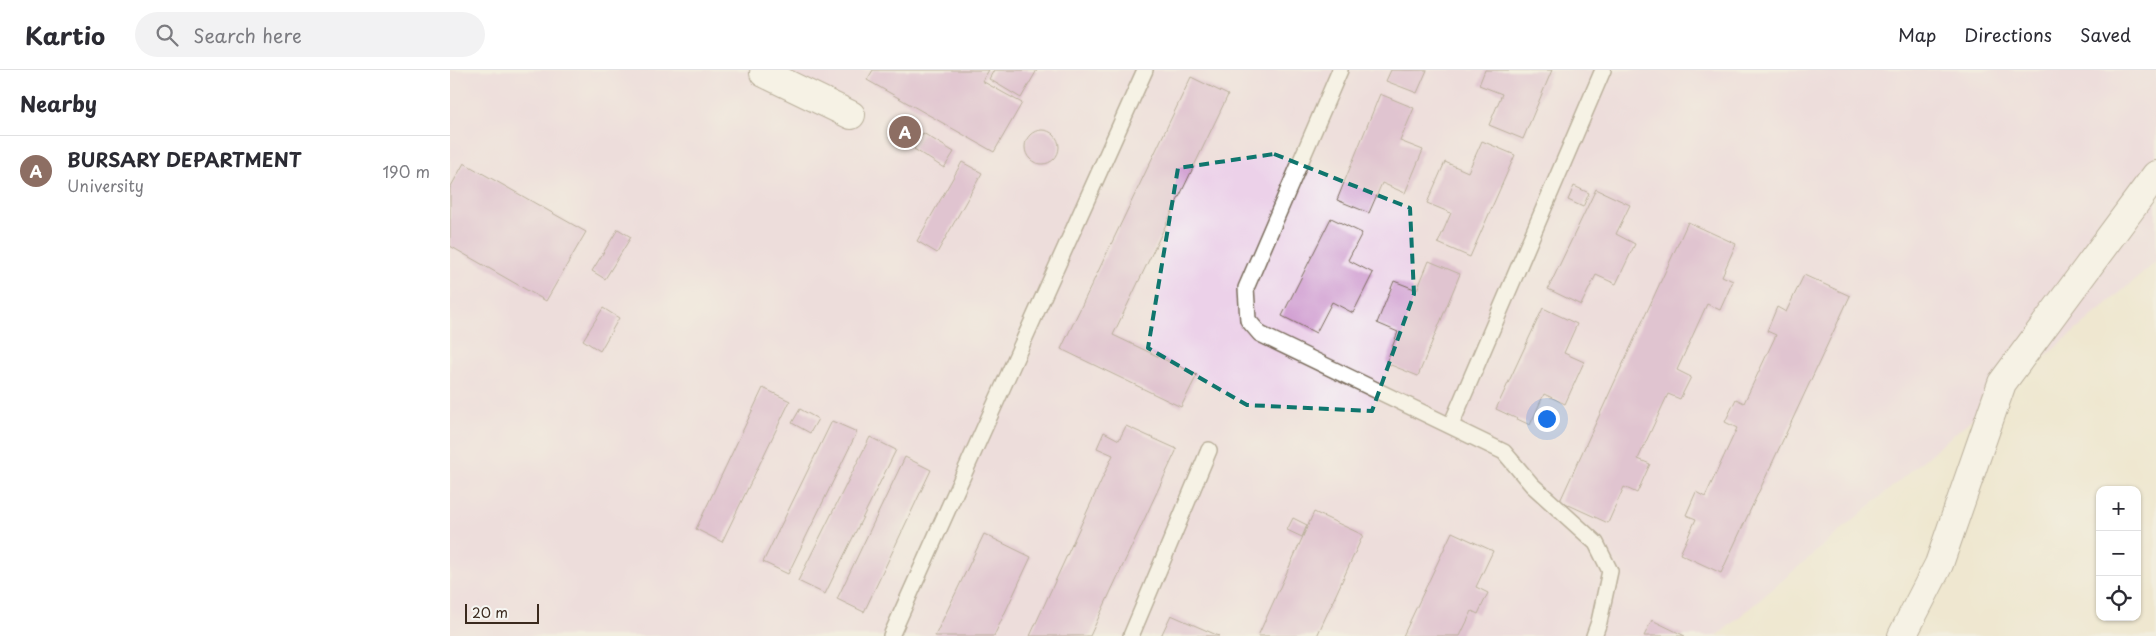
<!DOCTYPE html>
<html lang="en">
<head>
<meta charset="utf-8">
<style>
	body { margin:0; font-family:"Playpen Sans",sans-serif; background:#f2f2f3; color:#2b2b33 }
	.controls { position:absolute; right:15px; bottom:15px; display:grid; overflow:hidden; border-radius:10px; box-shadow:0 1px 4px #0004 }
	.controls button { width:45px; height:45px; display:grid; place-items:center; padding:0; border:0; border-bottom:1px solid #e1e1e2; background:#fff; color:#2b2b33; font:25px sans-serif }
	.scale { position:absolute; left:15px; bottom:12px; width:74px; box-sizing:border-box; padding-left:5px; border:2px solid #3b2a1e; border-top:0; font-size:14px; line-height:18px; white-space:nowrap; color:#3b2a1e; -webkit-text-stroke:4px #f6f6f2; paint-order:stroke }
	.you { position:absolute; left:1096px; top:348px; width:18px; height:18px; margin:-12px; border:4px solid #fff; border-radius:50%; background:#1a73e8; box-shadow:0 0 0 8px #1a73e833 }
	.badge { display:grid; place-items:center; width:32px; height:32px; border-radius:50%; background:#d93025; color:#fff; font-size:16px; font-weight:700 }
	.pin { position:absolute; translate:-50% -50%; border:2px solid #fff; box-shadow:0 1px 5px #0006 }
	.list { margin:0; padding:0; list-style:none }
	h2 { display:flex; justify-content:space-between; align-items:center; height:65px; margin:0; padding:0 20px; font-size:21px }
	h2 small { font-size:16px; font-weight:400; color:#7c7c81 }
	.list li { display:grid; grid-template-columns:32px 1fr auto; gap:15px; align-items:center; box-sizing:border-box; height:70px; padding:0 20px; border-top:1px solid #e1e1e2 }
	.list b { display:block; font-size:19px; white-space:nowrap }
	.list p { margin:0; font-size:16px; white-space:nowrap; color:#7c7c81 }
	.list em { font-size:16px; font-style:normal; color:#7c7c81 }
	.icon { flex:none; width:28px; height:28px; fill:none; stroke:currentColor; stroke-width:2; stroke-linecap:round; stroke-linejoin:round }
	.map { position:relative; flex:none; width:1706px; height:566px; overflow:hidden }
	header { display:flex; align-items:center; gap:30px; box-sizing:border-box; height:70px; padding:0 25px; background:#fff; border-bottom:1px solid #e1e1e2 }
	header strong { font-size:24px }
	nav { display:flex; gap:28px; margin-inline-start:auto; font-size:18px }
	.search { width:350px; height:45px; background:#f2f2f3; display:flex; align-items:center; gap:12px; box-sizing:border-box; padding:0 18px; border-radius:28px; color:#7c7c81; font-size:19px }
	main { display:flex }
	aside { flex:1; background:#fff }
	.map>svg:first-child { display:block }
</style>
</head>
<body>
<header>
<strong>Kartio</strong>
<div class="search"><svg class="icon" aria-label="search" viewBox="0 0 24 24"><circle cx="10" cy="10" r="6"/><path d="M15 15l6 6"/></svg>Search here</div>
<nav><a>Map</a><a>Directions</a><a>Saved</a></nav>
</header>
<main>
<aside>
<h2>Nearby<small></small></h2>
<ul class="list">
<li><span class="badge" style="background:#8d6e63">A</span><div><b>BURSARY DEPARTMENT</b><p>University</p></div><em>190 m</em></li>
</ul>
</aside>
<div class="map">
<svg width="1706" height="566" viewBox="0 0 1706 566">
	<rect width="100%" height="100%" fill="#f6f6f2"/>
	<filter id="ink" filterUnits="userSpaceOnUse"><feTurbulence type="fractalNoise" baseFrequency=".02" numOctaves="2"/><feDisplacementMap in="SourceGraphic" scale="10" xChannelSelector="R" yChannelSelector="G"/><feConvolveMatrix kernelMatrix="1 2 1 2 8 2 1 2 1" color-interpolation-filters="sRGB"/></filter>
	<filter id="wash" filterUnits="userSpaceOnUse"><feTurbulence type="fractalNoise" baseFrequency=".0096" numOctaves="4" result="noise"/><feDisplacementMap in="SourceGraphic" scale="20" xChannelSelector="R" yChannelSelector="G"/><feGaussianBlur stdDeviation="1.12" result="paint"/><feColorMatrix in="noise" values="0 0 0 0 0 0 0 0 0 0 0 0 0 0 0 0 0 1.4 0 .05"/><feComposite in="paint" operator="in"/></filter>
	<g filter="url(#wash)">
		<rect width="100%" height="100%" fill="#efe7d0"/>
		<!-- built -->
		<path fill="#ecd1e9" d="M 0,0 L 1706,0 L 1706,192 L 1267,566 L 0,566 Z"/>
		<g id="blocks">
			<!-- building -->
			<g fill="#cf99d0">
				<path d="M 423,0 L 539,0 L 532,11 L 572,33 L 544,82 L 417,10 Z"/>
				<path d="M 544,0 L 587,0 L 571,28 L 539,9 Z"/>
				<path d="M 941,0 L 977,0 L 967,23 L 936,11 Z"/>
				<path d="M 1035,0 L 1102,0 L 1073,69 L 1039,55 L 1052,24 L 1029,15 Z"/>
				<path d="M 741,7 L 778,25 L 663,265 L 747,305 L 731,337 L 611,279 Z"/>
				<path d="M 930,24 L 964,38 L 950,71 L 973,80 L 955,123 L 932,113 L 919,143 L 887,130 Z"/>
				<circle cx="592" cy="77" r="17"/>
				<path d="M 473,63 L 504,82 L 494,98 L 464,79 Z"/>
				<path d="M 1032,71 L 1065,85 L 1020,187 L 988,173 L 1001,143 L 977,133 L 995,92 L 1018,102 Z"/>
				<path d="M 512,92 L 532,103 L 487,183 L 467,171 Z"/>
				<path d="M 14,93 L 136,162 L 96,231 L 0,176 L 0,118 Z"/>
				<path d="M 1124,116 L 1139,123 L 1133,137 L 1118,130 Z"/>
				<path d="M 1146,119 L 1180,135 L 1166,164 L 1185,174 L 1166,214 L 1146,205 L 1131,235 L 1098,219 Z"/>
				<path d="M 881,148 L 912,163 L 898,190 L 923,203 L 903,243 L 882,232 L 866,263 L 832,246 Z"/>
				<path d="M 1238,152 L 1286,174 L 1272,206 L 1283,211 L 1270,240 L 1257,234 L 1227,300 L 1241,307 L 1230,329 L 1218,324 L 1188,389 L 1200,394 L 1187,423 L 1174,417 L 1158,453 L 1110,431 Z"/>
				<path d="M 168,159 L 181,167 L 155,209 L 142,201 Z"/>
				<path d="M 979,191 L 1010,204 L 968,306 L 936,293 L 948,262 L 927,253 L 944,211 L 967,220 Z"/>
				<path d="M 1354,205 L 1400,226 L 1271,503 L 1230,484 L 1246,449 L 1236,445 L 1246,422 L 1255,427 L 1287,358 L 1275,352 L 1286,329 L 1294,333 L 1326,265 L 1317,261 L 1327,237 L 1336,242 Z"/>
				<path d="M 153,238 L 169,248 L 150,281 L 133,270 Z"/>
				<path d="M 1093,238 L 1127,254 L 1114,283 L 1134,292 L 1115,334 L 1094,324 L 1080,355 L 1046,339 Z"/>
				<path d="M 313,318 L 340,331 L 272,472 L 246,459 Z"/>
				<path d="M 350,339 L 368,349 L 360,363 L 342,353 Z"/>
				<path d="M 382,351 L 407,362 L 338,504 L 313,492 Z"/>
				<path d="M 676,356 L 727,379 L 640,566 L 580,566 L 663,385 L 647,378 L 654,362 L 669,370 Z"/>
				<path d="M 420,367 L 446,380 L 375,524 L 348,511 Z"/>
				<path d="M 455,387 L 481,400 L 414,542 L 387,529 Z"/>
				<path d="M 864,442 L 913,465 L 867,566 L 808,566 Z"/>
				<path d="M 843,448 L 857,455 L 852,467 L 837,460 Z"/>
				<path d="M 1002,462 L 1043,481 L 1026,517 L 1038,523 L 1028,544 L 1022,541 L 1010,566 L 953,566 Z"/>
				<path d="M 534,464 L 581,487 L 544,566 L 485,566 Z"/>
				<path d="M 721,545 L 769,566 L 711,566 Z"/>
				<path d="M 1202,550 L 1235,566 L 1194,566 Z"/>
			</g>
		</g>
	</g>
	<g filter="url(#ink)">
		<use href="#blocks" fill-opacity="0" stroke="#7a6c5c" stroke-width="1"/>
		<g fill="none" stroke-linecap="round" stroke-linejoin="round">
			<!-- lane casing -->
			<g stroke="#7a6c5c" stroke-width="18">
				<g id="lane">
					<path d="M 890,0 L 796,218 L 798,250 L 810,264 L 1054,382 L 1082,415 L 1146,473 L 1160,501 L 1149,552 L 1144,566"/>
					<path d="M 1001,355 L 1153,0"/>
					<path d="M 441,566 L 695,0"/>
					<path d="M 681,566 L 759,380"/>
				</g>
			</g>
			<!-- street casing -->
			<g stroke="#7a6c5c" stroke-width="30">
				<path id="street" d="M 1452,566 L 1489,494 L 1552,313 L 1706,105"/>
			</g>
			<!-- secondary casing -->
			<g stroke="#7a6c5c" stroke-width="30">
				<path id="secondary" d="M 314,3 L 401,45"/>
			</g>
			<!-- lane -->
			<use href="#lane" stroke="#fff" stroke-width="15"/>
			<!-- street -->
			<use href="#street" stroke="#fff" stroke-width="28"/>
			<!-- secondary -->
			<use href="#secondary" stroke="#fff" stroke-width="28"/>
		</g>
	</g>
	<!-- marked area -->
	<path d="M0 0H1706V566H0ZM 824,84 L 960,138 L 964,224 L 922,341 L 797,335 L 698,278 L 728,98 Z" fill="#efe7d0" fill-opacity=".55" fill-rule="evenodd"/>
	<path fill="none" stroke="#0f766e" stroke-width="4" stroke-dasharray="10 6" stroke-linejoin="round" d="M 824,84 L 960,138 L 964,224 L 922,341 L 797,335 L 698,278 L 728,98 Z"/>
</svg>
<div class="controls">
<button>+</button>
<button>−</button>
<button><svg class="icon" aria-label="locate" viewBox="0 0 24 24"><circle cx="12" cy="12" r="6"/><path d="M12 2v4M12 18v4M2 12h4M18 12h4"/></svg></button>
</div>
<div class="scale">20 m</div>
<div class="you"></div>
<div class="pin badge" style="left:455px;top:62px;background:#8d6e63">A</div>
</div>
</main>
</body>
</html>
